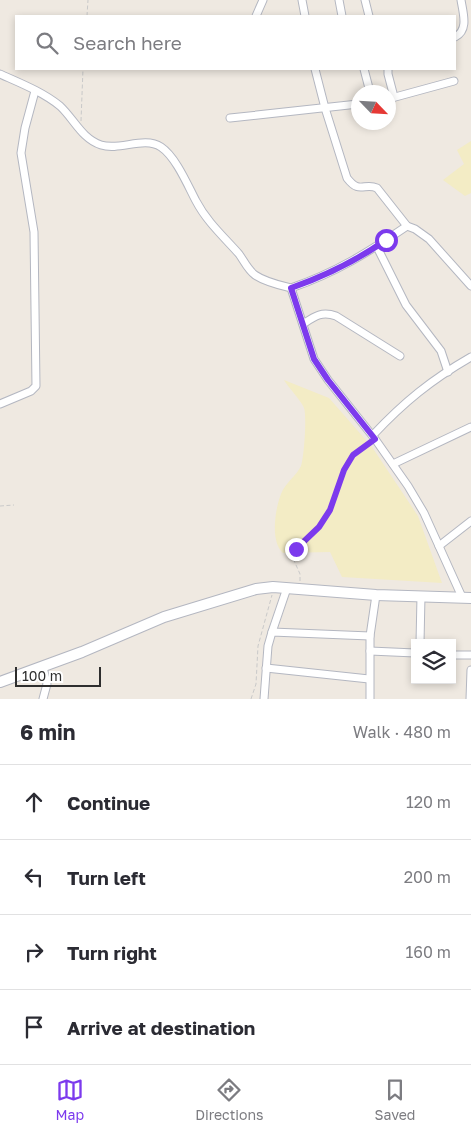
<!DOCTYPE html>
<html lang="en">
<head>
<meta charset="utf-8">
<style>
	body { margin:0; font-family:"Golos Text",sans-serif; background:#f2f2f3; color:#2b2b33 }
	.controls { position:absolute; right:15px; bottom:15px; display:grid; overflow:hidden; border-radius:0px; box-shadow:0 2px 8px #0003 }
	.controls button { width:45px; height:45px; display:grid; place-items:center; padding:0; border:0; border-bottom:1px solid #e1e1e2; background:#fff; color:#2b2b33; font:25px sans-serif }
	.compass { position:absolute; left:351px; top:85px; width:45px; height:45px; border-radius:50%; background:#fff; box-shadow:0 2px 8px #0003; rotate:115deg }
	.scale { position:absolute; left:15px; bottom:12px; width:86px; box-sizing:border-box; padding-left:5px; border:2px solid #2e2e2e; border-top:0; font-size:14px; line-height:18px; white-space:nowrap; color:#2e2e2e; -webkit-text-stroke:4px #fff; paint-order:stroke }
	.stop { position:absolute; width:15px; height:15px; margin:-11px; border:4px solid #7c3aed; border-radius:50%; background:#fff }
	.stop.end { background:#7c3aed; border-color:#fff; box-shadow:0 1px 5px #0008 }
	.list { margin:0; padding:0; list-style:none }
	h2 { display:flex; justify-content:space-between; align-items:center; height:65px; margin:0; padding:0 20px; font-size:21px }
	h2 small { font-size:16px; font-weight:400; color:#7c7c81 }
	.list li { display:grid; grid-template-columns:32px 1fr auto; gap:15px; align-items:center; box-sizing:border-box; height:75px; padding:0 20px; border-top:1px solid #e1e1e2 }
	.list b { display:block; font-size:19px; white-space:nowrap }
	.list em { font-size:16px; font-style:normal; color:#7c7c81 }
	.icon { flex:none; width:28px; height:28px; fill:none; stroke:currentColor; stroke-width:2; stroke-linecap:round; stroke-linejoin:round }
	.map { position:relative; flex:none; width:471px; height:699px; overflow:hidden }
	.search { position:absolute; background:#fff; box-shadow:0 2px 8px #0003; left:15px; right:15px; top:15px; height:55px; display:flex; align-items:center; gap:12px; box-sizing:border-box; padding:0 18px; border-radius:0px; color:#7c7c81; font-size:19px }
	.sheet { height:365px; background:#fff }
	nav { display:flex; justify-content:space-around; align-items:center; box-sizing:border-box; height:70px; border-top:1px solid #e1e1e2; background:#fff; font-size:14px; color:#7c7c81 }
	nav a { display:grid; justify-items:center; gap:2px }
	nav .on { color:#7c3aed }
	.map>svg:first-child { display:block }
</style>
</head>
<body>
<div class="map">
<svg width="471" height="699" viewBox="0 0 471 699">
	<rect width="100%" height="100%" fill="#efe9e1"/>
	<!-- sand -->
	<g fill="#f3ecc5">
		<path d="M 471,141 L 471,193 L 465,196 L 443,180 L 464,164 L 457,150 Z"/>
		<path d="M 284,380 L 329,398 L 372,447 L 418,516 L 442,583 L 342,577 L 330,552 L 283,553 C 270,542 275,509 281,494 C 285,483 297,475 301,466 C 304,458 307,415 304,408 C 303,403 288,387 284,380 Z"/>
	</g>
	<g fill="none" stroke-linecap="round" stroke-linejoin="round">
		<!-- street casing -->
		<g stroke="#b4b7c1" stroke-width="9">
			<g id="street">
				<path d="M 302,0 L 305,16"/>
				<path d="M 339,0 L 342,16"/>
				<path d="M 365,0 L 369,16"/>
				<path d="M 256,16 L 263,0"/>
				<path d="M 455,37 C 469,30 463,13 461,0"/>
				<path d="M 315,69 L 325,108 L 347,178 C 360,195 364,182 377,188 L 407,226 L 415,229 L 429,239 L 471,286"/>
				<path d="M 364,69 L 370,92"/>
				<path d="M 388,69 L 388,74 L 394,97"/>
				<path d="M 0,74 C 20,83 43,92 60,106 C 74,119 82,139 101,145 C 120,151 144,136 161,147 C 176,157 188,186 196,201 C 207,222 224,237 239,254 C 244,261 248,270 255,275 C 265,282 279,285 291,288 L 314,359 L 328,380 L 375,439 L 408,486 L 424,513 L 462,597"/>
				<path d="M 388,99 L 454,81"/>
				<path d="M 230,118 L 358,104"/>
				<path d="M 377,247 L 406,305 L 441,351 L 448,372"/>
				<path d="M 291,288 C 337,272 367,253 407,226"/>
				<path d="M 303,324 C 315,316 322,311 336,316 L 400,356"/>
				<path d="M 0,404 L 31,391 L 36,386 L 34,232 L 21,153 L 25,128 L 35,91"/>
				<path d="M 373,435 C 404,402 431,380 471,357"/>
				<path d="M 393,464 L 471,427"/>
				<path d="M 439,546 L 471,521"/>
				<path d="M 272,632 L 287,588"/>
				<path d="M 420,643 L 421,596"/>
				<path d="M 370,651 L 415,653"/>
				<path d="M 452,655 L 471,655"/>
				<path d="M 266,668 L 369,679"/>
				<path d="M 43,699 L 47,684 L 43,667"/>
				<path d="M 264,699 L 268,646 L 272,632 L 370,636"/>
				<path d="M 370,699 L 370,636 L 376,595"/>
				<path d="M 470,699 L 471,670"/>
			</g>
		</g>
		<!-- secondary casing -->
		<g stroke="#b4b7c1" stroke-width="12">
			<path id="secondary" d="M 0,682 L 82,652 L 164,617 L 256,589 L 273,587 L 376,595 L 471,598"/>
		</g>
		<!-- path -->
		<g stroke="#c9c9c9" stroke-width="1" stroke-dasharray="4 2.5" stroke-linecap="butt">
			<path d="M 87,16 L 88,0"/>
			<path d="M 81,121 L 83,69"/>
			<path d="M 0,506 L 14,505"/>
			<path d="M 300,581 L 300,574 L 292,556 L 296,549 L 319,527 L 330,509 L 344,470 L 353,455 L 371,442"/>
			<path d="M 251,699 L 256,684 L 258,646 L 272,595"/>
		</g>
		<!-- street -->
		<use href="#street" stroke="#fff" stroke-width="7"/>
		<!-- secondary -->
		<use href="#secondary" stroke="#fff" stroke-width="10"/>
	</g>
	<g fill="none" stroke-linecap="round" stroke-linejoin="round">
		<!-- route -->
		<path stroke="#7c3aed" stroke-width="6" d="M 296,549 L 319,527 L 330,510 L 344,470 L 353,455 L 375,439 L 328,380 L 314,359 L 291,288 C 325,276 356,261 386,240"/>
	</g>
</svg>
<div class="controls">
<button><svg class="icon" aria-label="layers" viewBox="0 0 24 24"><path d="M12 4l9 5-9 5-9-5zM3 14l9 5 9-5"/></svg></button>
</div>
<svg class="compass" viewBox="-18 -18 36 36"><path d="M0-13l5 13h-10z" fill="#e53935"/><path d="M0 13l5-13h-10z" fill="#7c7c81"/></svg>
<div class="scale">100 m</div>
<div class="stop" style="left:386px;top:240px"></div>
<div class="stop end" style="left:296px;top:549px"></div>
<div class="search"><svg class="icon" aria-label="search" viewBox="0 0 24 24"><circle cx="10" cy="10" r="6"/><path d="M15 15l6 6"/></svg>Search here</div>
</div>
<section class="sheet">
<h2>6 min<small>Walk · 480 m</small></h2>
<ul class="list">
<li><svg class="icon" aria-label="ahead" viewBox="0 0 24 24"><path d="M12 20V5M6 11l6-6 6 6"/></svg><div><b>Continue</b></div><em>120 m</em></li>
<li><svg class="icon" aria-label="left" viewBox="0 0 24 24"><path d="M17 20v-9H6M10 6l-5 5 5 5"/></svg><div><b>Turn left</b></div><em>200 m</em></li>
<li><svg class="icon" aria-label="right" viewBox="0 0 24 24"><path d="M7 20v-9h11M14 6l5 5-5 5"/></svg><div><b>Turn right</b></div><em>160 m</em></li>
<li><svg class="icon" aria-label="arrive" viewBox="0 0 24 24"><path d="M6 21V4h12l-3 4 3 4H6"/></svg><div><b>Arrive at destination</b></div></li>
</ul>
</section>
<nav>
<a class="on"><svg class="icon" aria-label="map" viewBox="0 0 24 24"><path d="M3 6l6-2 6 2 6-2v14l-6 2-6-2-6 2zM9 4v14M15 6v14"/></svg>Map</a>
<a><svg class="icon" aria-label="directions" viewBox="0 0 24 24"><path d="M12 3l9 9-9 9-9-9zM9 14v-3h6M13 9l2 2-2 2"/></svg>Directions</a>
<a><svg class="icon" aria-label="saved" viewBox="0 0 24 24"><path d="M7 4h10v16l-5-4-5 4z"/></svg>Saved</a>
</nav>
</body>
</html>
